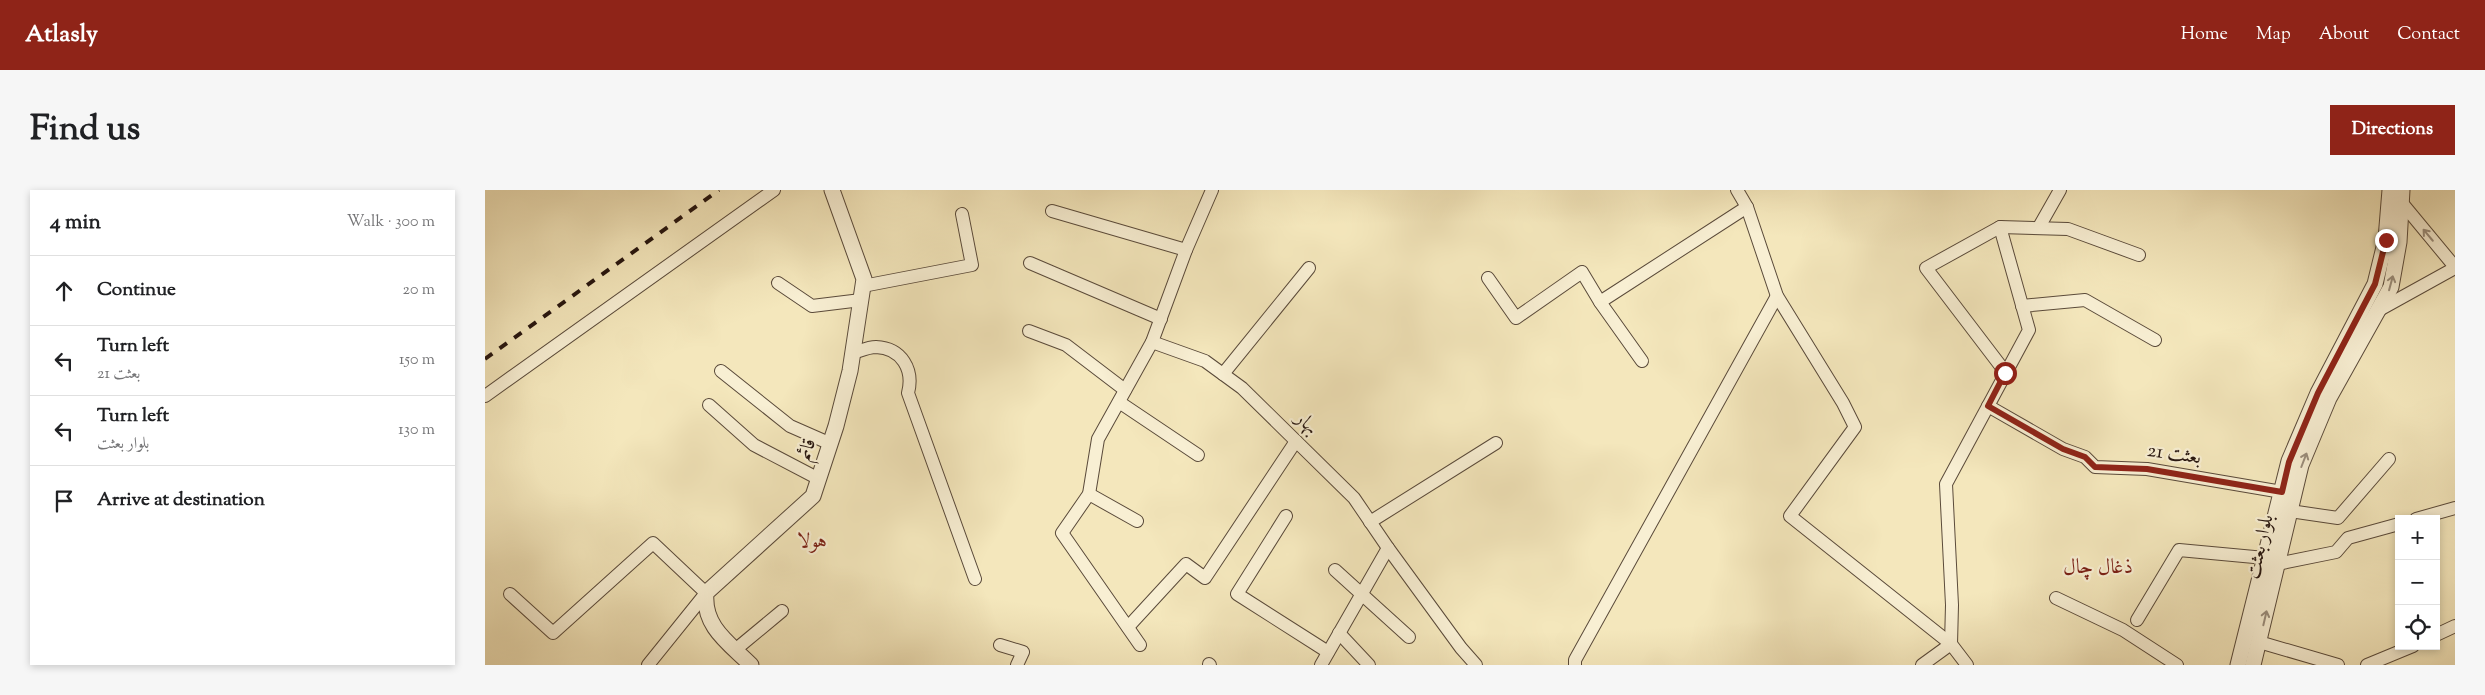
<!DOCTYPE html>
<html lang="en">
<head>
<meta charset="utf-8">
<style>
	body { margin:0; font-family:"Sorts Mill Goudy",Amiri,serif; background:#f6f6f6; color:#202124 }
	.controls { position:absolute; right:15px; bottom:15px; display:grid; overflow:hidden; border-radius:0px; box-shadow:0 2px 8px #0003 }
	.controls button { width:45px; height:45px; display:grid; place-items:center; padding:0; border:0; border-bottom:1px solid #e0e0e0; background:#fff; color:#202124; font:25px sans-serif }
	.stop { position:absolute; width:15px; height:15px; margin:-11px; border:4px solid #8f2418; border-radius:50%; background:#fff }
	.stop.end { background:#8f2418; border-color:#fff; box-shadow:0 1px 5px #0008 }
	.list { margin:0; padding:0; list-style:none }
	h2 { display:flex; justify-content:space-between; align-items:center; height:65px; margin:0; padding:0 20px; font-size:21px }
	h2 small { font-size:16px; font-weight:400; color:#757577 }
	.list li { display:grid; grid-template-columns:32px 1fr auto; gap:15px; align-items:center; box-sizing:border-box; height:70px; padding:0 20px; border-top:1px solid #e0e0e0 }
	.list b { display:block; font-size:19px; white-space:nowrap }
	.list p { margin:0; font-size:16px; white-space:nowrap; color:#757577 }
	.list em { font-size:16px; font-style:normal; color:#757577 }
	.icon { flex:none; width:28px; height:28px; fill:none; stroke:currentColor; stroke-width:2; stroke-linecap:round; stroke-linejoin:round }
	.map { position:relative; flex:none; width:1970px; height:475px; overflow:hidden; border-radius:0px }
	header { display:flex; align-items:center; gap:30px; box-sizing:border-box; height:70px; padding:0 25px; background:#8f2418; color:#fff }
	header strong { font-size:24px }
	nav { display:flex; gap:28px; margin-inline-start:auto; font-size:18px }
	.intro { display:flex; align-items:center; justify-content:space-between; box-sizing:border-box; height:120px; padding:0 30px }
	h1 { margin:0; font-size:35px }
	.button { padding:12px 22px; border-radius:0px; background:#8f2418; color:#fff; font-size:18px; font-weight:700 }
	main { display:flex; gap:30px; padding:0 30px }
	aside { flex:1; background:#fff; border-radius:0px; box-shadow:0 2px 8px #0003 }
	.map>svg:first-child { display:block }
</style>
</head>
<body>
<header>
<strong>Atlasly</strong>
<nav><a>Home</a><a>Map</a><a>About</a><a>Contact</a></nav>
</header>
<div class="intro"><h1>Find us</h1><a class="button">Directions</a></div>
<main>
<aside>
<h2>4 min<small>Walk · 300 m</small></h2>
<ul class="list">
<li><svg class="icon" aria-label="ahead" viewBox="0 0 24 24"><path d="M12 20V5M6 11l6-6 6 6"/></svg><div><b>Continue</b></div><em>20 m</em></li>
<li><svg class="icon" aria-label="left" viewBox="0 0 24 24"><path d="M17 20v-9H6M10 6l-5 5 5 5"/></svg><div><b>Turn left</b><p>بعثت 21</p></div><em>150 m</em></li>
<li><svg class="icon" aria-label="left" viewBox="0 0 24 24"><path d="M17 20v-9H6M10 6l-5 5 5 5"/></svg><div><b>Turn left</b><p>بلوار بعثت</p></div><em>130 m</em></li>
<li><svg class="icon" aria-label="arrive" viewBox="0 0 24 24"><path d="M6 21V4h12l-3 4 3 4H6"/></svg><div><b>Arrive at destination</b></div></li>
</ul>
</aside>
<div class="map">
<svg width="1970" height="475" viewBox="0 0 1970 475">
	<rect width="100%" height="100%" fill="#f4e7bc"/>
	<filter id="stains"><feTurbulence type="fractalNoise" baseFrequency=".004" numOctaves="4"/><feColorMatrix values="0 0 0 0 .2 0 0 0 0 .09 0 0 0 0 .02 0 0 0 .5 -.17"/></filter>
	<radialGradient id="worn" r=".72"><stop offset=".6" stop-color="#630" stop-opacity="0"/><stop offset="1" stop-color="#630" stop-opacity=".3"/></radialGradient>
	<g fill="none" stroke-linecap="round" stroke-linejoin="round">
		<!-- minor casing -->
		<g stroke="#5a4a3a" stroke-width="14">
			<g id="minor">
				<path d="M 1252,0 L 1262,17 L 1292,106 L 1358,213 L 1370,237 L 1305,326 L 1466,454 L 1482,475"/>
				<path d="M 1917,13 L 1970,77"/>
				<path d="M 567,21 L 701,60"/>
				<path d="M 1554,37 L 1575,0"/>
				<path d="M 545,73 L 676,129"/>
				<path d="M 1003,88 L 1031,128 L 1097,82 L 1115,112 L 1262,17"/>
				<path d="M 293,93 L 327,116 L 376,110"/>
				<path d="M 378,96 L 487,75 L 477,24"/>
				<path d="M 1115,112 L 1157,171"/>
				<path d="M 1537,116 L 1600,110 L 1670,150"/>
				<path d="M 1894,120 L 1970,78"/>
				<path d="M 544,141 L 581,155 L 640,200"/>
				<path d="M 667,152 L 720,171 L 757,198 L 869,308 L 903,358 L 976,458 L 991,475"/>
				<path d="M 368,163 C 375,161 383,157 391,157 C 417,158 429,180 423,203 L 490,389"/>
				<path d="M 236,181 L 305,236 L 346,254"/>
				<path d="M 1521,183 L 1441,78 L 1515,37 L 1583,39 L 1654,65"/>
				<path d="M 738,184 L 824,78"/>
				<path d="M 0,206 L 289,0"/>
				<path d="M 634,212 L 713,265"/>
				<path d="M 224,215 L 269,255 L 334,289"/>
				<path d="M 1503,216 L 1578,259 L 1600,267 L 1610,277 L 1662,279 L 1797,302"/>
				<path d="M 604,304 L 652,331"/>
				<path d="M 1805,321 L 1853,328 L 1904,269"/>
				<path d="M 801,326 L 752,404 L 843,462"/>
				<path d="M 1931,329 L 1970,318"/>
				<path d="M 885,332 L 1011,253"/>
				<path d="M 1792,374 L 1851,362 L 1863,348 L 1914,334"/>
				<path d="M 850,380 L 924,447"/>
				<path d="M 25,404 L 68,443 L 168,353 L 221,403 L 163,475"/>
				<path d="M 1571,408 L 1638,440 L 1692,475"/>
				<path d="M 1652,430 L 1694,360 L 1780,368"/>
				<path d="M 643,437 L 701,374 L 720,388 L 811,251"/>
				<path d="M 854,443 L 884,475"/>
				<path d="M 1951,445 L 1970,436"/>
				<path d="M 1774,452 L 1853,475"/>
				<path d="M 515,455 L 538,462 L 532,475"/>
				<path d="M 655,455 L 577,343 L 604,304 L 613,249 L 667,152 L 701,60 L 727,0"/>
				<path d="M 250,460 L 297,421"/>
				<path d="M 724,474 L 725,475"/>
				<path d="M 836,475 L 903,358"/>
				<path d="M 1090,475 L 1090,470 L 1292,106"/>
				<path d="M 1437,475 L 1466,454 L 1467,415 L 1461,294 L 1544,140 L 1515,37"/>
				<path d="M 1882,475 L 1928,456"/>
			</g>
		</g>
		<!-- tertiary casing -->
		<g stroke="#5a4a3a" stroke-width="17">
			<g id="tertiary">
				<path d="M 266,475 C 244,453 218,437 221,403 L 328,306 L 351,236 L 365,181 L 379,89 L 347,0"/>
				<path d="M 1753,475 L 1804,271 L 1833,203 L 1890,94 L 1901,49 L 1905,0"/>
				<path d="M 1768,475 L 1816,275 L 1844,208 L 1906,97 L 1914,52 L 1917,0"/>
			</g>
		</g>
		<!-- minor -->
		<use href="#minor" stroke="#f8efd3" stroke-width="12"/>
		<!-- tertiary -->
		<use href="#tertiary" stroke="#f8efd3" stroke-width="15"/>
		<!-- rail -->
		<path stroke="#26150f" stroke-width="4" stroke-dasharray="9 9" stroke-linecap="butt" d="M 0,169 L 234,0"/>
	</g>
	<!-- one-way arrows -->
	<defs><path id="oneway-shaft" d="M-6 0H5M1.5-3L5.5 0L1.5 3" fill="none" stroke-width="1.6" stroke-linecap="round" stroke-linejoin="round" transform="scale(1.25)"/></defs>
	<g stroke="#9a8d7b">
		<use href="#oneway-shaft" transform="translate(1943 45) rotate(-130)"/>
		<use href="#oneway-shaft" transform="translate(1906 93) rotate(-75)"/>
		<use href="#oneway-shaft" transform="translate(1819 270) rotate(-69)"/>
		<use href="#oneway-shaft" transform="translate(1780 428) rotate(-77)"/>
	</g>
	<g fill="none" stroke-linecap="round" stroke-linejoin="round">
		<!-- route -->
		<path stroke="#8f2418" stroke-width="6" d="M 1520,183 L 1503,216 L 1578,259 L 1600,267 L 1610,277 L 1662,279 L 1797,302 L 1804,272 L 1833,203 L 1890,94 L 1901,50"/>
	</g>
	<g text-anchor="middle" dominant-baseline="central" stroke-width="4.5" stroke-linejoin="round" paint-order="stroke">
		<!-- street labels -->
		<g font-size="20" fill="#26150f" stroke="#f8efd3">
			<text transform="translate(821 234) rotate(44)">بهار</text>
			<text transform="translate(323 260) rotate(-72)">قائم</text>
			<text transform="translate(1689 265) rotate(8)">بعثت 21</text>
			<text transform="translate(1776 357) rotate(-77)">بلوار بعثت</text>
		</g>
		<!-- neighbourhood labels -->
		<g font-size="21" fill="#7a1f14" stroke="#f8efd3">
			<text x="327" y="352">هولا</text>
			<text x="1613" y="378">ذغال چال</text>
		</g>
	</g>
	<rect width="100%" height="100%" filter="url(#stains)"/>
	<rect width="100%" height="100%" fill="url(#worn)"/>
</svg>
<div class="controls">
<button>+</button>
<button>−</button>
<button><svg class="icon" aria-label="locate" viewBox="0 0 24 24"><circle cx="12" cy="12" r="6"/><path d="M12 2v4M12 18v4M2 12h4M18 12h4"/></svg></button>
</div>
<div class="stop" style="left:1520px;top:183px"></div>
<div class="stop end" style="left:1901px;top:50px"></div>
</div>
</main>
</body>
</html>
